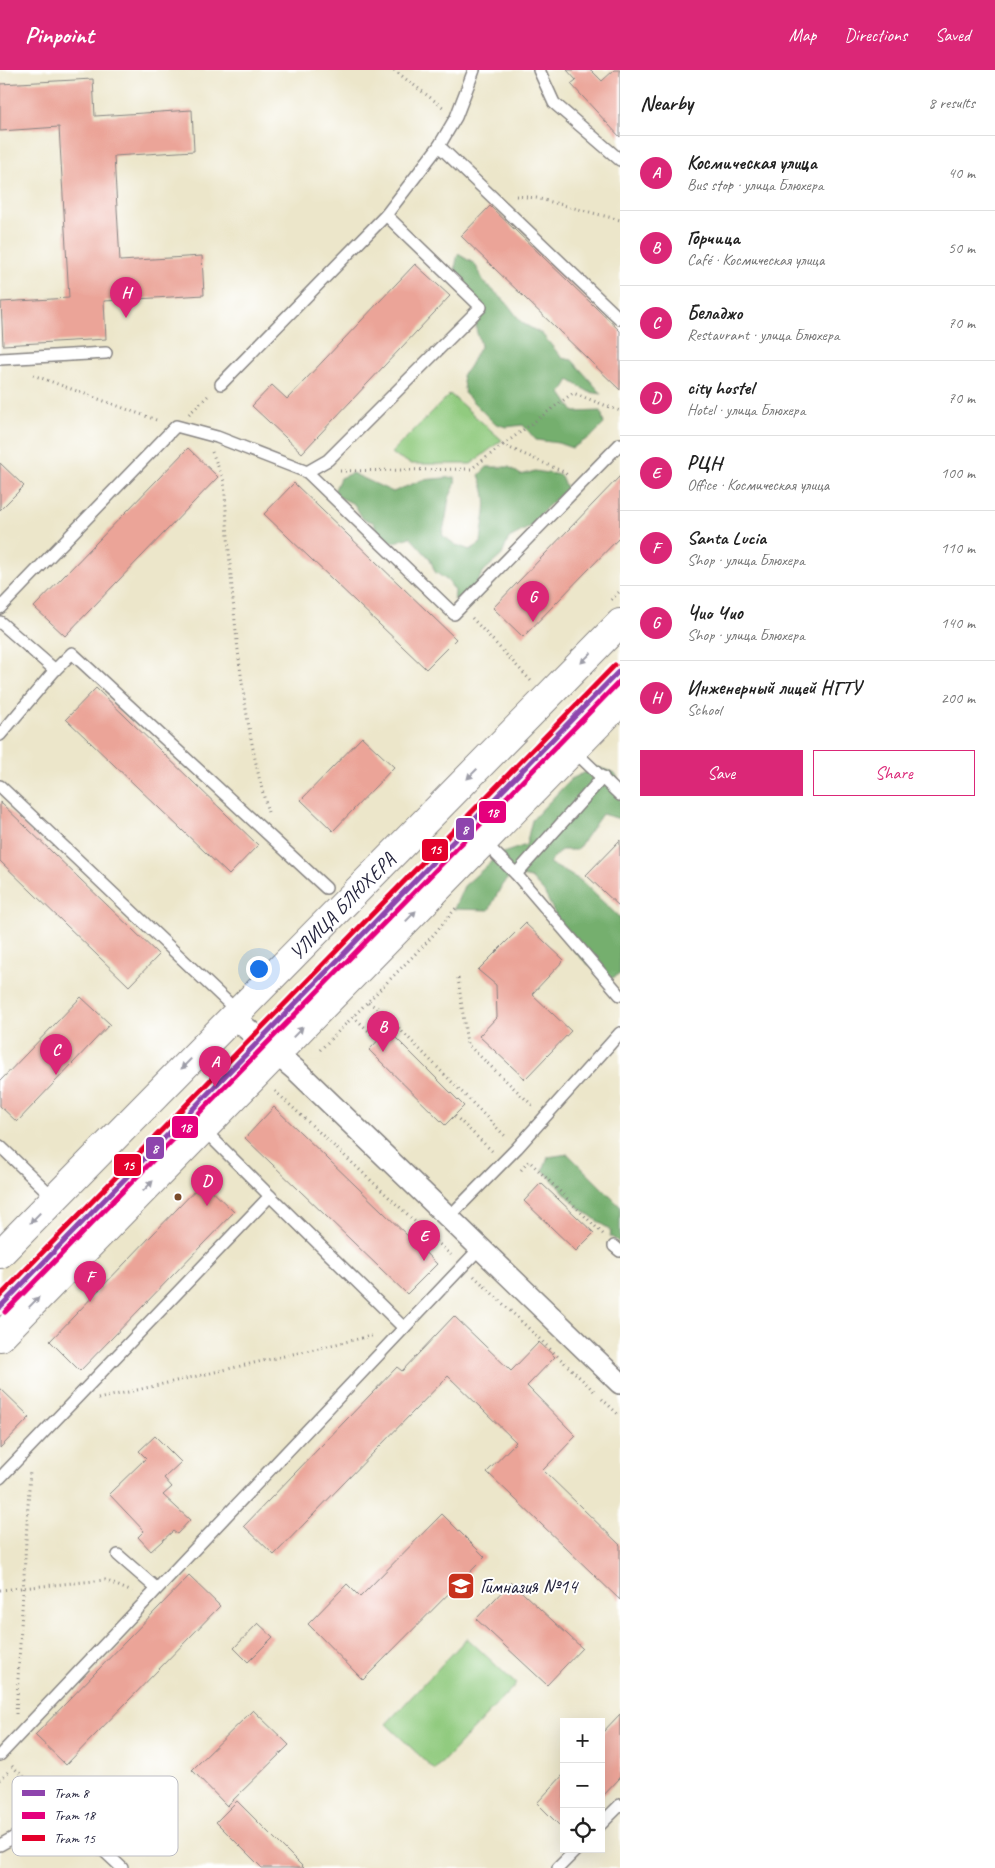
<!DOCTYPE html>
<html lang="en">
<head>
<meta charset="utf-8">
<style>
	body { margin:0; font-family:Caveat,sans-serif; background:#f2f2f2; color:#222 }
	.controls { position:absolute; right:15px; bottom:15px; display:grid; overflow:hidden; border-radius:0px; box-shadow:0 5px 20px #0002 }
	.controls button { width:45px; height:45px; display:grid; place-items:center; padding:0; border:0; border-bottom:1px solid #e0e0e0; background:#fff; color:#222; font:25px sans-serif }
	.you { position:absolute; left:258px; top:898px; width:18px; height:18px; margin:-12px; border:4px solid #fff; border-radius:50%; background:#1a73e8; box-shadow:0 0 0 8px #1a73e833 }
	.badge { display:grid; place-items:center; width:32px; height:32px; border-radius:50%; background:#db2777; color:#fff; font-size:16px; font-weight:700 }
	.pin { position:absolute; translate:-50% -41px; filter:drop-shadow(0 1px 2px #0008) }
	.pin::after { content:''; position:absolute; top:26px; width:18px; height:15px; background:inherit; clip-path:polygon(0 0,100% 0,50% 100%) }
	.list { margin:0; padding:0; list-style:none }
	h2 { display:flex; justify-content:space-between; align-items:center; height:65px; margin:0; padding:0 20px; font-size:21px }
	h2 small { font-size:16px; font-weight:400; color:#767676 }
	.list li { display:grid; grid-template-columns:32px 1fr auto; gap:15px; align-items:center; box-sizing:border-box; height:75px; padding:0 20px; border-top:1px solid #e0e0e0 }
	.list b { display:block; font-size:19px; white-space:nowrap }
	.list p { margin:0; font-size:16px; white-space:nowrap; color:#767676 }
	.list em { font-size:16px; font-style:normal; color:#767676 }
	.actions { display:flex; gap:10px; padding:15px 20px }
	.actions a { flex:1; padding:11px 0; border:1px solid #db2777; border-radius:0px; text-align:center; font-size:18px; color:#db2777 }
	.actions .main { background:#db2777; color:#fff }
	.icon { flex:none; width:28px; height:28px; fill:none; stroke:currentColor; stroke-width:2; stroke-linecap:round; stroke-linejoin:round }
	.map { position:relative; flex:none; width:620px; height:1798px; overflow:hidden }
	header { display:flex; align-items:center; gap:30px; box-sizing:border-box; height:70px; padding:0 25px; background:#db2777; color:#fff }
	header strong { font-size:24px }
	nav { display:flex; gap:28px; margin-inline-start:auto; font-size:18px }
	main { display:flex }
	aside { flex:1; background:#fff }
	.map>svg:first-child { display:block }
</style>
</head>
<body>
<header>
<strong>Pinpoint</strong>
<nav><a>Map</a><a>Directions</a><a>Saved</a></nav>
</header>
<main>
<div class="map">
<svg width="620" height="1798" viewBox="0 0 620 1798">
	<rect width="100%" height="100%" fill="#fff"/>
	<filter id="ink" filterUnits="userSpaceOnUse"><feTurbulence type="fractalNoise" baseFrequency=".02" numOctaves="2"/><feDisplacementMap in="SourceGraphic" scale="10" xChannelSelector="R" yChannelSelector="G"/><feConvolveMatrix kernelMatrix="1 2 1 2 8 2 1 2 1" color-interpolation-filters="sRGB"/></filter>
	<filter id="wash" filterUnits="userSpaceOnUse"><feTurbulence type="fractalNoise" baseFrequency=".0096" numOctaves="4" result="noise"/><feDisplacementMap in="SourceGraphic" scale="20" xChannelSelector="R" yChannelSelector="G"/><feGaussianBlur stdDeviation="1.12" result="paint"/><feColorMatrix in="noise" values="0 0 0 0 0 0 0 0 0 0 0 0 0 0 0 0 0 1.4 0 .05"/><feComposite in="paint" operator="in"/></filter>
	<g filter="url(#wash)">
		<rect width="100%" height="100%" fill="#ece6ca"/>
		<!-- green -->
		<g fill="#91cb7f" stroke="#5a765d">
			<path d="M 450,324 L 502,370 L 471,394 L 411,394 L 391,383 Z"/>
			<path d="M 467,1568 L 516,1614 L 435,1700 L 386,1654 Z"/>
		</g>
		<!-- forest -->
		<g fill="#74af6e" stroke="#4b6854">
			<path d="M 458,184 L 475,194 L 484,212 L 506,232 L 522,253 L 542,264 L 562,288 L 572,290 L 602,324 L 589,322 L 569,310 L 561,323 L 574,342 L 601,341 L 604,354 L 592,366 L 572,378 L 558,373 L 536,370 L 523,355 L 506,357 L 494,353 L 465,324 L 462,305 C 472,297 473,286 481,276 C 480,270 476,263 476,257 C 477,248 481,243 476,234 C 463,210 449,218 458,184 Z"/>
			<path d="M 487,397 L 509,397 L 521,405 L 535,401 L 560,405 L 567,419 L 546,438 L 530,457 L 509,468 L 502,485 L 484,501 L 474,517 L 454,530 L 455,521 L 448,511 L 435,502 L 430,489 L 410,467 L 392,473 L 378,461 L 373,452 L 363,449 L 354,434 L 333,424 L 340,408 L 352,403 L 393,422 L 422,410 L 455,407 C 457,418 449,423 448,433 C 447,444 445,453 442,465 L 456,475 L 470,480 L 481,473 C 483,443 491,436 479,405 Z"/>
			<path d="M 597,697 L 615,703 L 620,713 L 620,749 L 602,744 L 577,780 L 561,780 L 549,793 L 580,810 L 620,848 L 620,904 L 606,911 L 573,880 L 544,822 L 531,808 L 512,804 L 502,815 L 489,840 L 454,839 L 464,816 L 500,784 L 526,775 L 532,750 L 571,709 Z"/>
			<path d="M 568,1084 L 620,1136 L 620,1173 L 610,1166 L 611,1161 L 576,1135 L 543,1100 L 548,1087 Z"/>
		</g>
		<g id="blocks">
			<!-- building -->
			<g fill="#eba498">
				<path d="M 567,0 L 591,0 L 602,11 L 614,0 L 620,0 L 620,67 L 571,14 L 576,10 Z"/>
				<path d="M 93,9 L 95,46 L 192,40 L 194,81 L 114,86 L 120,191 L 202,186 L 204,225 L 104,231 L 106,269 L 3,275 L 1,232 L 69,228 L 59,57 L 0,61 L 0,14 Z"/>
				<path d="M 490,136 L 620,261 L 620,320 L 461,166 Z"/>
				<path d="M 415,194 L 450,226 L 302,383 L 252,336 L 272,315 L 287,329 Z"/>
				<path d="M 188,378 L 218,407 L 65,566 L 34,537 Z"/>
				<path d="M 0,393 L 24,416 L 0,440 Z"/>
				<path d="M 620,406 L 620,467 L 523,567 L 493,538 Z"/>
				<path d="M 294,413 L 456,569 L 426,599 L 264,444 Z"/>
				<path d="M 96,618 L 258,775 L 229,805 L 66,649 Z"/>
				<path d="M 362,667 L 394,697 L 333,761 L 301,730 Z"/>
				<path d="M 0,732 L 159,885 L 129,916 L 0,791 Z"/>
				<path d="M 620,770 L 620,837 L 586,805 Z"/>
				<path d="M 525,853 L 564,890 L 532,924 L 571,961 L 525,1009 L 479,966 L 497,947 L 496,915 L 478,900 Z"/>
				<path d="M 81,927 L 110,954 L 17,1052 L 0,1036 L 0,1011 Z"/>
				<path d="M 388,960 L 464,1036 L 445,1055 L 369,980 Z"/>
				<path d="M 274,1037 L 437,1194 L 407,1224 L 245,1068 Z"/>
				<path d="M 203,1112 L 234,1142 L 80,1301 L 50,1271 Z"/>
				<path d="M 541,1113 L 594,1163 L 576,1181 L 524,1131 Z"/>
				<path d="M 454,1246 L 511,1301 L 539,1272 L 555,1287 L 527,1316 L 576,1366 L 543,1400 L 620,1475 L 620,1530 L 487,1402 L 516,1372 L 448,1306 L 274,1485 L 244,1456 L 397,1297 L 402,1301 Z"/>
				<path d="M 0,1318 L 30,1347 L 0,1378 Z"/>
				<path d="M 155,1366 L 181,1392 L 164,1408 L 172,1417 L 163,1425 L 190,1450 L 177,1464 L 173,1461 L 151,1481 L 138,1467 L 144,1461 L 109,1424 L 146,1388 L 139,1381 Z"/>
				<path d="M 442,1444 L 485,1487 L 363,1610 L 308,1554 L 347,1514 L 360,1527 Z"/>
				<path d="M 189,1506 L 220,1536 L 66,1695 L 35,1665 Z"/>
				<path d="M 511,1512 L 582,1578 L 547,1615 L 476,1549 Z"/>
				<path d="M 258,1553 L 273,1567 L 248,1592 L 234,1578 Z"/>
				<path d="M 253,1640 L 289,1675 L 227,1736 L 192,1700 Z"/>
				<path d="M 620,1644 L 620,1708 L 601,1728 L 601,1664 Z"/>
				<path d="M 564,1704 L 564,1760 L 537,1733 Z"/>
				<path d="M 237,1731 L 304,1798 L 262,1798 L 216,1752 Z"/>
			</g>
		</g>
	</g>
	<g filter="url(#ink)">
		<use href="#blocks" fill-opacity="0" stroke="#878482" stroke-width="1"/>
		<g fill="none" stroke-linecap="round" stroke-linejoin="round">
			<!-- service casing -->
			<g stroke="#878482" stroke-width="14">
				<g id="service">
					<path d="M 539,0 L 554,33 L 620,90"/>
					<path d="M 439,76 L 620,249"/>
					<path d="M 0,289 L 106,283"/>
					<path d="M 221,314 L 386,145 L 439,76 L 456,47 L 474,0"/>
					<path d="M 307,402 L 328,390 L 481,237 L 386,145"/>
					<path d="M 0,538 L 176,356 L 217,367 L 307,402 L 454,544 L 620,374"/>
					<path d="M 0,552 L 55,600 L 0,665"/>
					<path d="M 55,600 L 72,583 L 326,818"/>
					<path d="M 573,680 L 620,725"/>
					<path d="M 0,716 L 237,941"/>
					<path d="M 483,771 L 516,804 L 620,925"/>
					<path d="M 516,804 L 603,707"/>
					<path d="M 0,1076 L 54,1128"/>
					<path d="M 448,1148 L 517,1078 L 620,963"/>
					<path d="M 614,1176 L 620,1181"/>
					<path d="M 404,1258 L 479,1179"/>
					<path d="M 0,1408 L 270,1126 L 203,1059"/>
					<path d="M 118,1485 L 156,1518"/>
					<path d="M 0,1685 L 404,1258 L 270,1126"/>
					<path d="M 601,1754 L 620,1735"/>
					<path d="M 0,1775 L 61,1741 L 122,1798"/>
					<path d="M 558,1798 L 577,1779"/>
				</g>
			</g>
			<!-- minor casing -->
			<g stroke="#878482" stroke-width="24">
				<path id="minor" d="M 233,947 L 298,1002 L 620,1313"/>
			</g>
			<!-- tertiary casing -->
			<g stroke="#878482" stroke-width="30">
				<g id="tertiary">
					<path id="s1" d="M 0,1184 L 620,553"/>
					<path d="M 0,1267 L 620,632"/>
				</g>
			</g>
			<!-- path -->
			<g stroke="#878482" stroke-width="3" stroke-dasharray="1 4" stroke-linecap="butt">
				<path d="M 394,0 L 444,38"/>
				<path d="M 516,126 L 536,128 L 620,150"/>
				<path d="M 33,305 L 159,351"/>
				<path d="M 189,344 L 210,324"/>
				<path d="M 503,375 L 573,323 L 620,341"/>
				<path d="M 212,382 L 224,411 C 232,521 238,635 268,742"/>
				<path d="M 340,401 L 471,399 L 503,375 L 564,402 L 568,406"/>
				<path d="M 611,530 L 620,521"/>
				<path d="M 472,548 L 531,611"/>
				<path d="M 458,908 L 467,974 L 533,1036"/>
				<path d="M 368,933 L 380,939 L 506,1067"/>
				<path d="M 353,946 L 378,970"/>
				<path d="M 320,980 L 428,871 L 456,838"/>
				<path d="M 275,1021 L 451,1185"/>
				<path d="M 455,1046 L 492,1081"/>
				<path d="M 521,1100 L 529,1091 L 603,1164"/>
				<path d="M 474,1206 L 596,1323"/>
				<path d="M 98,1329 L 375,1265"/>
				<path d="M 602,1329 L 620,1346"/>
				<path d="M 0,1520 L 105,1510 L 132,1522"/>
				<path d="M 16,1644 L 30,1401"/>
				<path d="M 12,1696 L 48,1729"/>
				<path d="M 0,1710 L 10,1700"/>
			</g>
			<!-- service -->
			<use href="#service" stroke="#fff" stroke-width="11"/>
			<!-- minor -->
			<use href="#minor" stroke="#fff" stroke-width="21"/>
			<!-- tertiary -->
			<use href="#tertiary" stroke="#fff" stroke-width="28"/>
			<!-- tram-1 casing -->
			<g stroke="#fff" stroke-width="9">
				<path id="tram-1" d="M 0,1237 L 620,600"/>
			</g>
			<!-- tram-2 casing -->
			<g stroke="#fff" stroke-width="9">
				<path id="tram-2" d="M 5,1242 L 620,611"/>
			</g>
			<!-- tram-3 casing -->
			<g stroke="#fff" stroke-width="9">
				<path id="tram-3" d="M 0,1226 L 615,595"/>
			</g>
			<!-- tram-1 -->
			<use href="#tram-1" stroke="#8e44ad" stroke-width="5"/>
			<!-- tram-2 -->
			<use href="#tram-2" stroke="#e5007d" stroke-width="5"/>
			<!-- tram-3 -->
			<use href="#tram-3" stroke="#e4002b" stroke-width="5"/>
		</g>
		<!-- one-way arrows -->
		<defs><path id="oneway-solid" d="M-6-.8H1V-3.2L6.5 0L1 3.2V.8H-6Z" transform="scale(1.25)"/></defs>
		<g fill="#9c9ca7">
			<use href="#oneway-solid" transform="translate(586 588) rotate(135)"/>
			<use href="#oneway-solid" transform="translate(472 704) rotate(135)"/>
			<use href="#oneway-solid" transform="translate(411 846) rotate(-46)"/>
			<use href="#oneway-solid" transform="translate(298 962) rotate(-46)"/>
			<use href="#oneway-solid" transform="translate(186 994) rotate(134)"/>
			<use href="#oneway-solid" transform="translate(148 1116) rotate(-46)"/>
			<use href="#oneway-solid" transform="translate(35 1148) rotate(134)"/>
			<use href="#oneway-solid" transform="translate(34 1232) rotate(-46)"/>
		</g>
	</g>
	<!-- icons -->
	<defs>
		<g id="school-square" transform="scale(1.4375)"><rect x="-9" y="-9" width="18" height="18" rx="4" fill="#c8321e" stroke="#fff"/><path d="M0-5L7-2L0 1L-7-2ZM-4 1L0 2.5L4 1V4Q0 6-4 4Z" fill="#fff"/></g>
	</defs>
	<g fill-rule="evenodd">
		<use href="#school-square" x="461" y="1516"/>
	</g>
	<!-- markers -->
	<circle fill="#7a4b2a" stroke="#fff" stroke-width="2" cx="178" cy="1127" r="4.5"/>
	<g text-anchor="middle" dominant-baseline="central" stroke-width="4" stroke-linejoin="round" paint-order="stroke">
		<!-- street labels -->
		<g font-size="20" fill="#22223b" stroke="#fff">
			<text stroke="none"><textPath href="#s1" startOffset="488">УЛИЦА БЛЮХЕРА</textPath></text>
		</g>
		<!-- poi labels -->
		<g font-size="20" fill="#22223b" stroke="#fff" text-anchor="start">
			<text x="480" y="1516">Гимназия №14</text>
		</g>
	</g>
	<!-- legend -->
	<rect x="12" y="1706" width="166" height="80" rx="8" fill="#fff" stroke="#bdbdc4" stroke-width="1"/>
	<rect x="22" y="1720" width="23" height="6" fill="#8e44ad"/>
	<rect x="22" y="1742" width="23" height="7" fill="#e5007d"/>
	<rect x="22" y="1765" width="23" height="6" fill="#e4002b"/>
	<g font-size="14" fill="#22223b">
		<text x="54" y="1728">Tram 8</text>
		<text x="54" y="1750">Tram 18</text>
		<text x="54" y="1773">Tram 15</text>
	</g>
	<g stroke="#fff" stroke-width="2">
		<rect x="478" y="730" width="29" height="24" rx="5" fill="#e5007d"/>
		<rect x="455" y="747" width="20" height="24" rx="5" fill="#8e44ad"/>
		<rect x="421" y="768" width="28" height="24" rx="5" fill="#e4002b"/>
		<rect x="171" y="1045" width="28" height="24" rx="5" fill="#e5007d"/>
		<rect x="145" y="1066" width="20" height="24" rx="5" fill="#8e44ad"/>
		<rect x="113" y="1083" width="29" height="24" rx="5" fill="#e4002b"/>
	</g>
	<g font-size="14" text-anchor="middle" font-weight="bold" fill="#fff">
		<text x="492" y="747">18</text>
		<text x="465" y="764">8</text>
		<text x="435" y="784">15</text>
		<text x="185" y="1062">18</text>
		<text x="155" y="1083">8</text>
		<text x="128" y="1100">15</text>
	</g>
</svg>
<div class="controls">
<button>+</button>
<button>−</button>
<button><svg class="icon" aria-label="locate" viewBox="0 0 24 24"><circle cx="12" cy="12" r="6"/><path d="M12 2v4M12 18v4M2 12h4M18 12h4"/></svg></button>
</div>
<div class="you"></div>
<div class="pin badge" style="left:215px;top:1017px">A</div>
<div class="pin badge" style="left:383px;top:982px">B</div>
<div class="pin badge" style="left:56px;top:1005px">C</div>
<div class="pin badge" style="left:207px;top:1136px">D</div>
<div class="pin badge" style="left:424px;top:1191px">E</div>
<div class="pin badge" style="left:90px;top:1232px">F</div>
<div class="pin badge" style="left:533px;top:552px">G</div>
<div class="pin badge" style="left:126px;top:248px">H</div>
</div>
<aside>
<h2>Nearby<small>8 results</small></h2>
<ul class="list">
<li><span class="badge">A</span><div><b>Космическая улица</b><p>Bus stop · улица Блюхера</p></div><em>40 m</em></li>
<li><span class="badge">B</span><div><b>Горчица</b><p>Café · Космическая улица</p></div><em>50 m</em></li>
<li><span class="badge">C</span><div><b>Беладжо</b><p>Restaurant · улица Блюхера</p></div><em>70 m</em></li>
<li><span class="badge">D</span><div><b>city hostel</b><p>Hotel · улица Блюхера</p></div><em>70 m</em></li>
<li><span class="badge">E</span><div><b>РЦН</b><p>Office · Космическая улица</p></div><em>100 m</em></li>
<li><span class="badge">F</span><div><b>Santa Lucia</b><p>Shop · улица Блюхера</p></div><em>110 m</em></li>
<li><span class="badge">G</span><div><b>Чио Чио</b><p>Shop · улица Блюхера</p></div><em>140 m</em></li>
<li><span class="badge">H</span><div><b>Инженерный лицей НГТУ</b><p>School</p></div><em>200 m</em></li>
</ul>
<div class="actions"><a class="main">Save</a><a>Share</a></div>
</aside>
</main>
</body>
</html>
